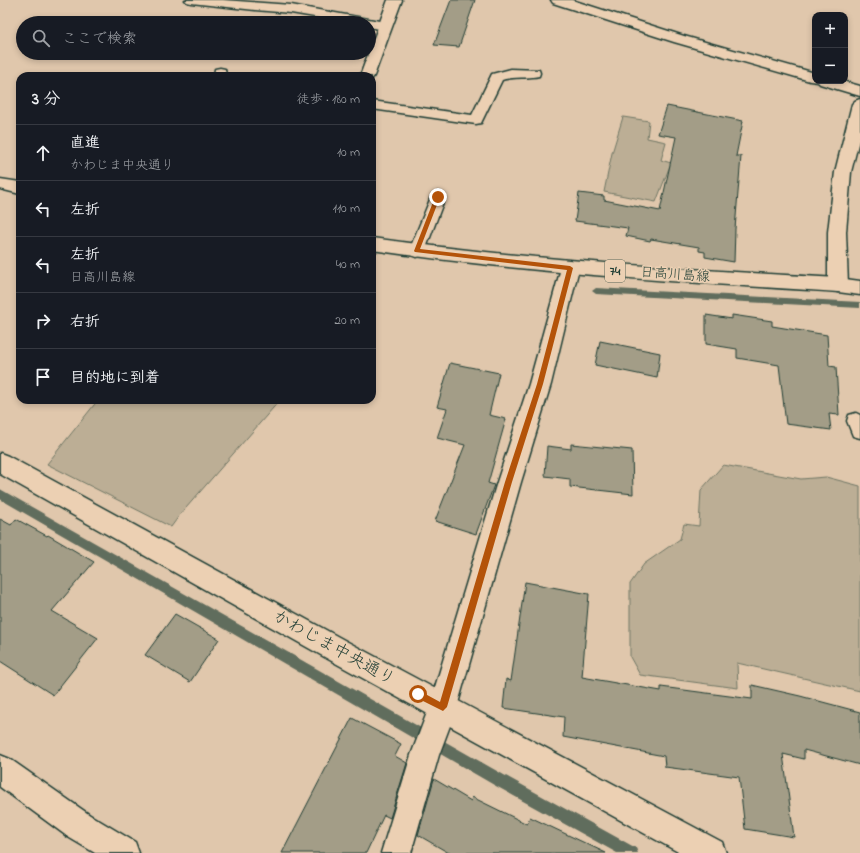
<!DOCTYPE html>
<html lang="ja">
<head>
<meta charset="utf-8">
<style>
	body { margin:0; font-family:"Indie Flower","Klee One",sans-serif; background:#242831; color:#f1f3f6 }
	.controls { position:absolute; right:12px; top:12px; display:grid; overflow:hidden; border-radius:8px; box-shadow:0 2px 6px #0003 }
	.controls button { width:36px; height:36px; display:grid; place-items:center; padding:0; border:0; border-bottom:1px solid #363941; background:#171b24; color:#f1f3f6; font:20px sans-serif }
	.stop { position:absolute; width:12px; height:12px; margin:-9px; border:3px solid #b45309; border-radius:50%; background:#fff }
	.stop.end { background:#b45309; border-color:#fff; box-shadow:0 1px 4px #0008 }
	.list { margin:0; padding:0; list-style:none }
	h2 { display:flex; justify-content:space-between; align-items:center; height:52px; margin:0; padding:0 16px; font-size:17px }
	h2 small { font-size:13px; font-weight:400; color:#9ea1a6 }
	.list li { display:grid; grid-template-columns:26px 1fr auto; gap:12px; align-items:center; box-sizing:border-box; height:56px; padding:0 16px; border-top:1px solid #363941 }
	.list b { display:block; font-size:15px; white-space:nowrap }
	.list p { margin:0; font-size:13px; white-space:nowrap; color:#9ea1a6 }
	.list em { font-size:13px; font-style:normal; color:#9ea1a6 }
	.icon { flex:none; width:22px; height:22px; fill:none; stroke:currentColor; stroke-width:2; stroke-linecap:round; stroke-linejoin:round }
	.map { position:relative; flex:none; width:860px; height:853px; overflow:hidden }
	.search { position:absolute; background:#171b24; box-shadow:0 2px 6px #0003; left:16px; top:16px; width:360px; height:44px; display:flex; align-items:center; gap:10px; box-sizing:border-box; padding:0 14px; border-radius:22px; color:#9ea1a6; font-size:15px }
	.panel { position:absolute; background:#171b24; box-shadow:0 2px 6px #0003; left:16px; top:72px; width:360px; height:332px; border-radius:12px }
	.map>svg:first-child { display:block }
</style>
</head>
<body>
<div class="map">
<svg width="860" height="853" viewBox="0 0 860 853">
	<rect width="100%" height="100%" fill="#e0c7ac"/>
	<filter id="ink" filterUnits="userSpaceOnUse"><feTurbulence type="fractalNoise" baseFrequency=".025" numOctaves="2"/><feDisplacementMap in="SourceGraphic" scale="8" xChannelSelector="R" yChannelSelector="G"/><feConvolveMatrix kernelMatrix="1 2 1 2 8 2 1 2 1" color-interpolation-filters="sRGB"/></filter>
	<g filter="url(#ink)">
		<!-- green -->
		<g fill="#bcae95" stroke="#6e7664">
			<path d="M 623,117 L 649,121 L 647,138 L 666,142 L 661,160 L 671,163 L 656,202 L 604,192 L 612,153 Z"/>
			<path d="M 98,400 L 280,400 L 179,516 L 171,527 L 47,464 Z"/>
			<path d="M 723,465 L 801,479 L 826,477 L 860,486 L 860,691 L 737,663 L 738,688 L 640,675 L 630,657 L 630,584 L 644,564 L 680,539 L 684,524 L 699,526 L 701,490 Z"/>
		</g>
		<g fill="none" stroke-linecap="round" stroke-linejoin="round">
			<!-- stream -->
			<g fill="#616d5d" fill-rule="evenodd">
				<path d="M 596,288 L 860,302 L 860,308 L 596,294 L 592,291 Z"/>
				<path d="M 0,489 L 504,775 L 636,848 L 638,853 L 617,853 L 494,785 L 0,499 Z"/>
			</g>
		</g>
		<!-- building -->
		<g fill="#a39d87" stroke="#1f3d34">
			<path d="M 451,0 L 475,0 L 459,47 L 434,45 Z"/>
			<path d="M 667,106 L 743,121 L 736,156 L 741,156 L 735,229 L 734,262 L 705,257 L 705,252 L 699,251 L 699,247 L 651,239 L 650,241 L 626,236 L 628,228 L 575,221 L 579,193 L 604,196 L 604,200 L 660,211 L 676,137 L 658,134 Z"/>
			<path d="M 706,315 L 732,319 L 732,315 L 772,321 L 772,326 L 827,335 L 829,366 L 836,367 L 839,415 L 829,414 L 831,430 L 786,424 L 779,365 L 737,358 L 737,349 L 706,344 Z"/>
			<path d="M 600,341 L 660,353 L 657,378 L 595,365 Z"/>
			<path d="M 450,363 L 499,373 L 489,415 L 506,419 L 488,483 L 494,485 L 476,534 L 435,521 L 465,445 L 437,438 L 447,409 L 437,407 Z"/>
			<path d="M 571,444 L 632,450 L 633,494 L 570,487 L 570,479 L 545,476 L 547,446 L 571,449 Z"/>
			<path d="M 0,519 L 11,525 L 16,519 L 47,536 L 48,535 L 94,562 L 52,611 L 98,638 L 53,695 L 0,661 Z"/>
			<path d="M 525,582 L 589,594 L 582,677 L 661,691 L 661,687 L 752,699 L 752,685 L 800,696 L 860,712 L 860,765 L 804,750 L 804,759 L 783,754 L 794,837 L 745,829 L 739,777 L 665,767 L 664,756 L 563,737 L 564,717 L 503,708 L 506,679 L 511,681 Z"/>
			<path d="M 175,614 L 219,639 L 190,682 L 145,655 Z"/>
			<path d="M 352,718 L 401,744 L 395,756 L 407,763 L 390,818 L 384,815 L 366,853 L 282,853 Z"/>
			<path d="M 434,779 L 471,801 L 472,797 L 527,824 L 530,817 L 606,853 L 449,853 L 418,835 Z"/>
		</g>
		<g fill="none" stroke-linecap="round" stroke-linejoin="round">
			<!-- service casing -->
			<g stroke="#1f3d34" stroke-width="3">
				<g id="service">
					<path d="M 185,0 L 223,0 L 291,5 L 385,22 L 389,23 L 391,26 L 389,29 L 385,30 L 369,27 L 369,23 L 349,23 L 291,13 L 255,10 L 191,3 L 187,2 Z"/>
					<path d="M 220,68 L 225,69 L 226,76 L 214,76 L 215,69 Z"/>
					<path d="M 511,69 L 539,70 L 540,73 L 539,76 C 527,79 514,76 502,80 L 481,123 L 476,124 L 372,109 L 372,101 L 472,115 L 492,74 Z"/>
					<path d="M 438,192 L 443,194 L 445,197 L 425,251 L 423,255 L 417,257 L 411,255 L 409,251 L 431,197 L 433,194 Z"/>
					<path d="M 856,413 L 860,415 L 860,438 L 853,436 L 847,421 L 849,415 Z"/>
				</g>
			</g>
			<!-- minor casing -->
			<g stroke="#1f3d34" stroke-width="3">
				<g id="minor">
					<path d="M 388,0 L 402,0 L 374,76 L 372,79 L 372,76 L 360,76 Z"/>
					<path d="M 551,0 L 572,0 L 684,36 L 815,73 L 815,81 L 842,81 L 860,86 L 860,96 L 820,84 L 818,82 L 810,81 L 674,42 L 553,3 Z"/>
					<path d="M 860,99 L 860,136 L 851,172 L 846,232 L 848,285 L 845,290 L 838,292 L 831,290 L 828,285 L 828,232 L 835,172 L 852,104 L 855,101 Z"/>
					<path d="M 570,261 L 577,263 L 579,268 L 551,384 L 521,482 L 457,707 L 439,755 L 411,853 L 381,853 L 411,755 L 429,707 L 497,482 L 529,384 L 561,268 L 563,263 Z"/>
					<path d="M 0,755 L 10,759 L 90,815 L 135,842 L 139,853 L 95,853 L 68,837 L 0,787 Z"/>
				</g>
			</g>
			<!-- tertiary casing -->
			<g stroke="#1f3d34" stroke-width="3">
				<path id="tertiary" d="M 0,453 L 8,456 L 346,641 L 722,842 L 726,853 L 680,853 L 328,659 L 0,474 Z"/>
			</g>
			<!-- primary casing -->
			<g stroke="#1f3d34" stroke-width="3">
				<g id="primary">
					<path d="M 0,179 L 20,182 L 20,194 L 0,189 Z"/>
					<path d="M 372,238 C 527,260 682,269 838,278 L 860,281 L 860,295 L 838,292 C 682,282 527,273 372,250 Z"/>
				</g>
			</g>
			<!-- service -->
			<use href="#service" fill="#ecd0b3" fill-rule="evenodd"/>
			<!-- minor -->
			<use href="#minor" fill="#ecd0b3" fill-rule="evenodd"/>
			<!-- tertiary -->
			<use href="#tertiary" fill="#ecd0b3" fill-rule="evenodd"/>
			<!-- primary -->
			<use href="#primary" fill="#ecd0b3" fill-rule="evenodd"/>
		</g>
	</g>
	<!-- route -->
	<path fill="#b45309" d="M 438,195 L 440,197 L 420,249 L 570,266 L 573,268 L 543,384 L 512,482 L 447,707 L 443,711 L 415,697 L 414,694 L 418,690 L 440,702 L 505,482 L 537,384 L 567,270 L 415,252 L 414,251 L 435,197 Z"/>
	<g text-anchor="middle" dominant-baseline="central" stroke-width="3" stroke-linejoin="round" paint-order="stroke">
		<!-- shield labels -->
		<rect fill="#ecd0b3" stroke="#5c695a" stroke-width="1" x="605" y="260" width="20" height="22" rx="3"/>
		<g font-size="13" font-weight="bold" fill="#1f3d34">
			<text x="615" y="271">74</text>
		</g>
		<!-- street labels -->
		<g font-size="14" fill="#1f3d34" stroke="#ecd0b3">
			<text transform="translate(675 275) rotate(4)">日高川島線</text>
		</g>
		<!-- near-street labels -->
		<g font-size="17" fill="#1f3d34" stroke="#ecd0b3">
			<text transform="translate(334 648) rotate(29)">かわじま中央通り</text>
		</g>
	</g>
</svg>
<div class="controls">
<button>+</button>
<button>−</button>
</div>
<div class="stop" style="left:418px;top:694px"></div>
<div class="stop end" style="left:438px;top:197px"></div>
<div class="search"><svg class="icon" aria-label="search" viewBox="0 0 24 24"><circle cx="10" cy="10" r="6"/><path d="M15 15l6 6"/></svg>ここで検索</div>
<section class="panel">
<h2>3 分<small>徒歩 · 180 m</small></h2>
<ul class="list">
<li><svg class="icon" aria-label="ahead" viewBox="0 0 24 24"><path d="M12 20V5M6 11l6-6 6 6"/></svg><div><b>直進</b><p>かわじま中央通り</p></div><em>10 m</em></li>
<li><svg class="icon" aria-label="left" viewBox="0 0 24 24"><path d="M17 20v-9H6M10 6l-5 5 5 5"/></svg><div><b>左折</b></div><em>110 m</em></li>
<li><svg class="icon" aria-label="left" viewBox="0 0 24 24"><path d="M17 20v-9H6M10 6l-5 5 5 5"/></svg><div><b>左折</b><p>日高川島線</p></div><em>40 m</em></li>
<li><svg class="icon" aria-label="right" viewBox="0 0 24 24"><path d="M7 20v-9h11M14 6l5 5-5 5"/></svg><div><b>右折</b></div><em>20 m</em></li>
<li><svg class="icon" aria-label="arrive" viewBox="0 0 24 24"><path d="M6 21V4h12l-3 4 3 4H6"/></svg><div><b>目的地に到着</b></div></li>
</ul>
</section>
</div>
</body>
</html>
